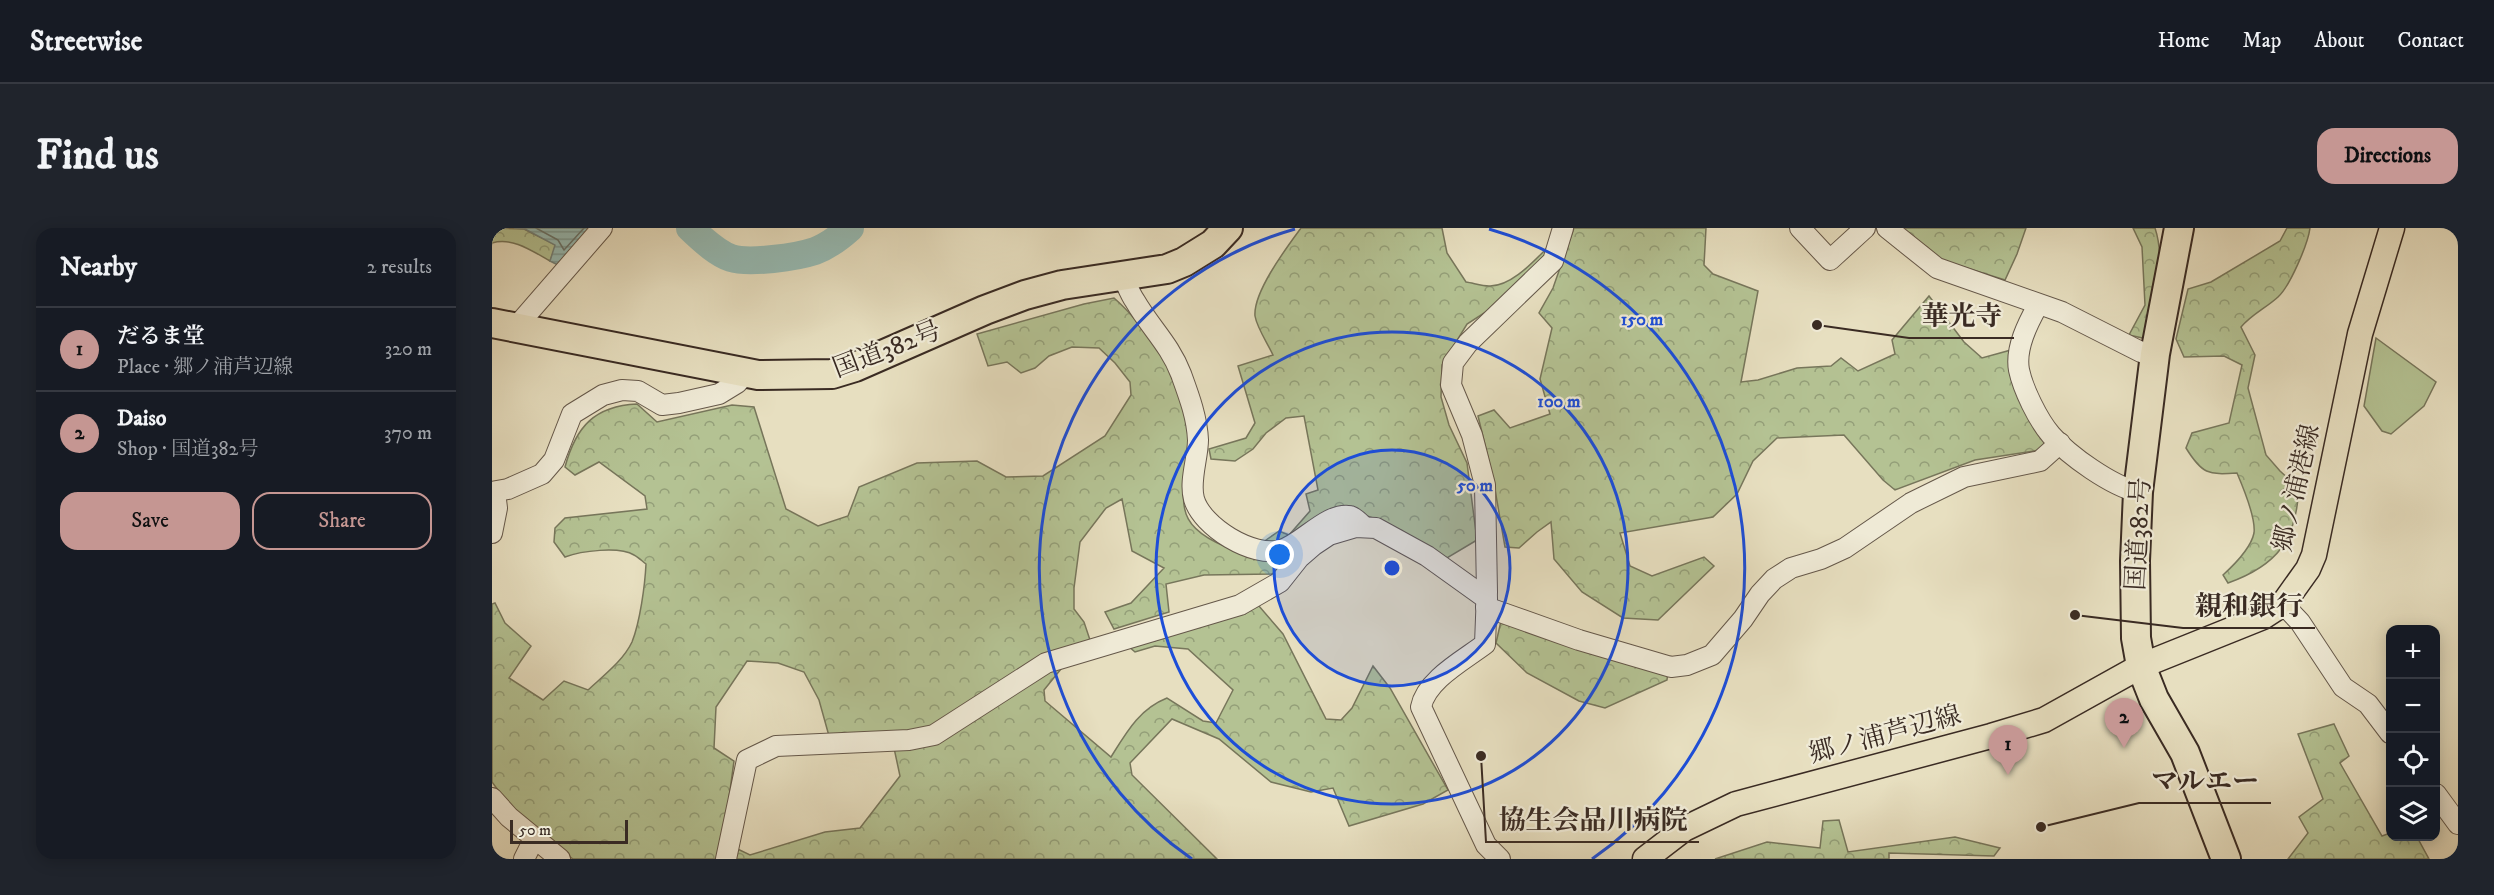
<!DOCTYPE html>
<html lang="en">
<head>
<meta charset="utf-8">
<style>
	body { margin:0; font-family:"IM FELL DW Pica","Noto Serif JP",serif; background:#20242c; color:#f1f3f6 }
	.controls { position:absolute; right:18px; bottom:18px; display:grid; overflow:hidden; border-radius:12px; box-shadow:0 3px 15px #0003 }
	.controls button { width:54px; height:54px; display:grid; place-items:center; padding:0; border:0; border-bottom:2px solid #363941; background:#171b24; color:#f1f3f6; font:30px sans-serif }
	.scale { position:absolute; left:18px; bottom:15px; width:118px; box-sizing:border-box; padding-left:6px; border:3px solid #3a2b23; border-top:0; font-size:16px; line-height:21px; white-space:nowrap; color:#3a2b23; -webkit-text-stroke:4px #efead6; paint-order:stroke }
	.you { position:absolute; left:788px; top:327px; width:21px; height:21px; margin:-15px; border:4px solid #fff; border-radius:50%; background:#1a73e8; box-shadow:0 0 0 9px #1a73e833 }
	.badge { display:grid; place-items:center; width:39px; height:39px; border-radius:50%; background:#c59692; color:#111; font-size:20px; font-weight:700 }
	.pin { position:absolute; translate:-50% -50px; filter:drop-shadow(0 2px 3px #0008) }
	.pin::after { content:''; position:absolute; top:32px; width:21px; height:18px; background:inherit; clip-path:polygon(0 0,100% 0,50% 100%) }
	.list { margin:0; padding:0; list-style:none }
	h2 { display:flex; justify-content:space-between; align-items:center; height:78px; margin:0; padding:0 24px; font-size:26px }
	h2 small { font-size:20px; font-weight:400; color:#9ea1a6 }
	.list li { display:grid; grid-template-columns:39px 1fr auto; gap:18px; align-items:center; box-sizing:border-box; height:84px; padding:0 24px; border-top:2px solid #363941 }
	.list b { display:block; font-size:22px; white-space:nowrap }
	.list p { margin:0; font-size:20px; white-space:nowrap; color:#9ea1a6 }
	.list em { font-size:20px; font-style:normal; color:#9ea1a6 }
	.actions { display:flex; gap:12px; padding:18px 24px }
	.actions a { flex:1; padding:14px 0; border:2px solid #c59692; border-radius:18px; text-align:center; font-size:21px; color:#c59692 }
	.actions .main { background:#c59692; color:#111 }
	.icon { flex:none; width:33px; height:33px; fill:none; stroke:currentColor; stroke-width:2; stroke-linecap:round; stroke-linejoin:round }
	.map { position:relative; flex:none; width:1966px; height:631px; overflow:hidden; border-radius:18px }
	header { display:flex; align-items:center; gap:36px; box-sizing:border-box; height:84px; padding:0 30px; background:#171b24; border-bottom:2px solid #363941 }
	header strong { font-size:28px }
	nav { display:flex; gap:33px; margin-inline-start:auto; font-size:21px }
	.intro { display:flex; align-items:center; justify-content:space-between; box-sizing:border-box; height:144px; padding:0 36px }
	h1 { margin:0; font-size:42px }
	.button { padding:15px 27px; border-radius:18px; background:#c59692; color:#111; font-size:21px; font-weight:700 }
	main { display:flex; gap:36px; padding:0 36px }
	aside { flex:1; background:#171b24; border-radius:18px; box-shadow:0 3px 15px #0003 }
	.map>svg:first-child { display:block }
</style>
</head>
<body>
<header>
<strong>Streetwise</strong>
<nav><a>Home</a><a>Map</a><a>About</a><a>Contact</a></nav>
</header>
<div class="intro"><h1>Find us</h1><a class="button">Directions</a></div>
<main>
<aside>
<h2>Nearby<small>2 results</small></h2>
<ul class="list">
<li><span class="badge">1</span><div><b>だるま堂</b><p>Place · 郷ノ浦芦辺線</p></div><em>320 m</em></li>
<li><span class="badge">2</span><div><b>Daiso</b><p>Shop · 国道382号</p></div><em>370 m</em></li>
</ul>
<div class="actions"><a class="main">Save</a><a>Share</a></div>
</aside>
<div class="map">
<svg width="1966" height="631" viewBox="0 0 1966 631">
	<defs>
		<pattern id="forest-crowns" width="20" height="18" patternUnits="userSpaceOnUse" patternTransform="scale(1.5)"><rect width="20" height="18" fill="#b4c293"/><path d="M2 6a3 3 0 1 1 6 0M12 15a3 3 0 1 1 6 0" fill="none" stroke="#939e78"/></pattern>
		<pattern id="water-rules" width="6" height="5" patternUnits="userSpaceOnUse" patternTransform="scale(1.5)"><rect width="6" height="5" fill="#97bcb5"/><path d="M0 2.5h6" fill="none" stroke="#7c9993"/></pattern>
	</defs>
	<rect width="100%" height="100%" fill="#e7dfc0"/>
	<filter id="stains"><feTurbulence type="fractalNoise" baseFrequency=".00333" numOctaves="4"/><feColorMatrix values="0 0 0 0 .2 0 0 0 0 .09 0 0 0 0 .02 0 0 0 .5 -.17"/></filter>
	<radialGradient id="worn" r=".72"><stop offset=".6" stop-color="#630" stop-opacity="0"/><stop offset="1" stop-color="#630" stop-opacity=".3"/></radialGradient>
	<!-- forest -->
	<g fill="url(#forest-crowns)" stroke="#77765b" stroke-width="1.5" fill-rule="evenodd">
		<path d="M 0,0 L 32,1 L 64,17 L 58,33 C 40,23 21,9 0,15 Z"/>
		<path d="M 809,0 L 950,0 L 955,25 L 974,54 C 981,55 990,58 997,58 C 1019,59 1042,33 1056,19 L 1056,28 L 1017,69 L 975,96 L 950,137 L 949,169 L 957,197 L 975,235 L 985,312 L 955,330 L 887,292 L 854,281 L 780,346 L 712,347 L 674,356 L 677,384 L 622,401 L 613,384 L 639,375 L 672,340 L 640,323 L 630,271 L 614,280 L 588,314 L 582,360 L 582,381 L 592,394 L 598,412 L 568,421 L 569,441 L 552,462 L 553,473 L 619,529 C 634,505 647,481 675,470 L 711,493 L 724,495 L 741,462 L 696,421 L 663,418 L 643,424 L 635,417 L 767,378 L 791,406 L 834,491 L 849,492 L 860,480 L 881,438 L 898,460 L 956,562 L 931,576 L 857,598 L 841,560 L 819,564 L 779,554 L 727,511 L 680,491 L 638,535 L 640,547 L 725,631 L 81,631 L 28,592 L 0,554 L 0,376 L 3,375 L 13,395 L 39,418 L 17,450 L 51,472 L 72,453 L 96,462 C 111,448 131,433 140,414 C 148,394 153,357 154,336 C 150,333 146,329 142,327 C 127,318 89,323 73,329 L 62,314 L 63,300 L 73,290 L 155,281 L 153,268 L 107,234 L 83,247 L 73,239 C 84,198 103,178 145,176 L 165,194 L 240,177 L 262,179 L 294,281 L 326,298 L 356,288 L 367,259 L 425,235 L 485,233 L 514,249 L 551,248 L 613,208 L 639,167 L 638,154 L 623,135 L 607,120 L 580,119 L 557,128 L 543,140 L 529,145 L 515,134 L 496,138 L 485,106 L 592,76 L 622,70 C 650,94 688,150 695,186 C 708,257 653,295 754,326 L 787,303 L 797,307 L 818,283 L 814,266 L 826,262 L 812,188 L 794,190 L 774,205 L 761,221 L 743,233 L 719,231 L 717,221 L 754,210 L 763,195 L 746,138 L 781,127 C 776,116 765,100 763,88 C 761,64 795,19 809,0 ZM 255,433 L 286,435 L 312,444 L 327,472 L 337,508 L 399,506 L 408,548 L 368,600 L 333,604 L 258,627 L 231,614 L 242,533 L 222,520 L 224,479 Z"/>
		<path d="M 1082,0 L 1214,0 L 1212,37 L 1221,46 L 1266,63 L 1249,154 L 1266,152 L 1305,140 L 1339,138 L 1349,130 L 1366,143 L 1403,126 L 1400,112 L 1437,68 L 1472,114 L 1490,130 L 1519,122 L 1553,215 L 1548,222 L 1483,232 L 1403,262 L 1391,252 L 1352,207 L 1285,210 L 1261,233 L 1245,266 L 1221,289 L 1128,305 L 1138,338 L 1160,348 L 1212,329 L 1222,338 L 1166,392 L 1131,390 L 1090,364 L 1062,331 L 1059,294 L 1045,304 L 1027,320 L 1013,319 L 1001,250 L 986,188 L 1002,182 L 1018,200 L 1058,186 L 1048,151 L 1060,100 L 1047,85 L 1061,60 Z"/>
		<path d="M 1404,0 L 1534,0 L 1525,26 L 1513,52 L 1446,31 Z"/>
		<path d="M 1641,0 L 1663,0 C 1675,36 1661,76 1655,111 L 1637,107 L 1653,77 L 1650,19 Z"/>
		<path d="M 1795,0 L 1818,0 C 1816,16 1798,58 1786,69 C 1774,80 1760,86 1749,99 L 1763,127 L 1756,160 L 1774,227 L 1788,243 L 1807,260 C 1804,312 1786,337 1736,355 L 1731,347 C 1742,337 1759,320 1762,305 C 1764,290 1751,259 1745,245 C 1716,247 1710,246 1694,220 L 1700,205 L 1737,195 L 1750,137 L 1732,128 L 1692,129 L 1684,111 L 1696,61 L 1719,54 L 1788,13 Z"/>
		<path d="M 1009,393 L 1176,443 L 1175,452 L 1113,480 L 1087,473 L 1035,445 L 1004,415 Z"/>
		<path d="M 1842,496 L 1857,528 L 1848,535 L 1890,608 L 1898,605 L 1898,608 L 1925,609 L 1937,631 L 1796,631 L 1816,605 L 1807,589 L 1831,571 L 1806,506 Z"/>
		<path d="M 1347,592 L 1356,624 L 1463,609 L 1508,620 L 1502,628 L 1397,625 L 1397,631 L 1223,631 L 1275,614 L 1328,620 L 1331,593 Z"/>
	</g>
	<!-- green -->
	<path fill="#b4c293" stroke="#77765b" stroke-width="1.5" d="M 1884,110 L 1944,154 L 1932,178 L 1899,206 L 1890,203 L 1872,178 Z"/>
	<!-- water -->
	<path fill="url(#water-rules)" stroke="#72827b" stroke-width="1.5" d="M 22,0 L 100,0 L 68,38 L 58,33 L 63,17 L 33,1 Z"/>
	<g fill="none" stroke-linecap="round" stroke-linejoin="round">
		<!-- shore -->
		<path stroke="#68746c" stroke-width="1.5" d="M 44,0 L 66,12 L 72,22 L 92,0"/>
		<!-- river -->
		<path stroke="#97bcb5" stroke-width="28" d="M 198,0 C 209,10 224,25 239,30 C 257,36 305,29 323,23 C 336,18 348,9 358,0"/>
		<!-- minor casing -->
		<g stroke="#65584a" stroke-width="22">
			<g id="minor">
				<path d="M 1308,0 L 1338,32 L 1373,0"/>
				<path d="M 1395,0 L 1445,40 L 1570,84 L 1649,124 L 1663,126"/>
				<path d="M 631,49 C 635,57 638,66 643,73 C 658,99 678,117 689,146 C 697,168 705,189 706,212 C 706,230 697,253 702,271 C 710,299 761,330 789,322 C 810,316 835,284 858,288 C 864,290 868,295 872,299"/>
				<path d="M 1546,77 C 1536,95 1523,120 1527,142 C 1531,161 1546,192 1559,207 C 1577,228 1620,258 1646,264"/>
				<path d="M 24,99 L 110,0"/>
				<path d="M 0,264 L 16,261 L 50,246 L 62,232 L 80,186 L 111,167 L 130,162 L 146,163 L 170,177 L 187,175 L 227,166 L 245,155 L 255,144"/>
				<path d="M 0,305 L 5,280 L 3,264"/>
				<path d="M 1791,376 L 1808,394 L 1851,459 L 1876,476 L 1898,505"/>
				<path d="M 994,379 L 1087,412 L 1179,439 L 1195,437 L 1220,427 L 1251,391 L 1268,366 L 1282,351 L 1299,340 L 1329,331 L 1353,320 L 1419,275 L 1472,249 L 1548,233 L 1568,215"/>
				<path d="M 1944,566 L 1966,596"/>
				<path d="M 0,570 L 17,589 L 68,631"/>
				<path d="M 32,631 L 42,611"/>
				<path d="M 234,631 L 255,532 L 284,518 L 417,512 L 442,507 L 554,435 L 748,377 L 788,354 L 807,330 L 822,317 L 837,307 L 864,299 L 884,300 L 935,328 L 995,371"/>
				<path d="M 1008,631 L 994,617 L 929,479 C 934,452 972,432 993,416 L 995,364 L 993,257 L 980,207 L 959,157 L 961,135 L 976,115 L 1061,33 L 1071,0"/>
			</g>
		</g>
		<!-- major casing -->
		<g stroke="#3a2b23" stroke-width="27">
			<path id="major" d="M 1153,631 L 1192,601 L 1244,576 L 1499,508 L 1552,492 L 1649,438 L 1771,389 L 1791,376 L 1816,341 L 1822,327 L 1868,106 L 1900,0"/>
		</g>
		<!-- highway casing -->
		<g stroke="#3a2b23" stroke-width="32">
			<g id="highway">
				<path d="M 1687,0 L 1663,126 L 1646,264 L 1643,333 L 1644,410 L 1649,438 L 1662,471 L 1693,525 L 1734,631"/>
				<path d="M 0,95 L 266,147 L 340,146 L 363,139 L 493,82 L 533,67 L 570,57 L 675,41 L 692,34 L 721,16 L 736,0"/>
			</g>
		</g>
		<!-- minor -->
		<use href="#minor" stroke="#efead6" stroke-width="20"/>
		<!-- major -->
		<use href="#major" stroke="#e7dfc0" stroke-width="24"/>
		<!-- highway -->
		<use href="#highway" stroke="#e7dfc0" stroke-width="28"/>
	</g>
	<!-- distance rings -->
	<circle cx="900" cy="340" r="118" fill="#1d4ed8" fill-opacity=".12"/>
	<g fill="none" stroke="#1d4ed8" stroke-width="3">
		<circle cx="900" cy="340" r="118"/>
		<circle cx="900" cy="340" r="236"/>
		<path d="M700 631A353 353 0 0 1 803 1M997 1A353 353 0 0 1 1100 631"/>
	</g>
	<g text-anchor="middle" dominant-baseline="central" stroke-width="4.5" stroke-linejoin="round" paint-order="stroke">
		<!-- street labels -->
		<g font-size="26" fill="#3a2b23" stroke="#efead6">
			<text transform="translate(395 122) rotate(-21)">国道382号</text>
			<text transform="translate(1805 260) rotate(-77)">郷ノ浦港線</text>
			<text transform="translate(1647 306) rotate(-87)">国道382号</text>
			<text transform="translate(1393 507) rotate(-15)">郷ノ浦芦辺線</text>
		</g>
	</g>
	<circle cx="900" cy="340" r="9" fill="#1d4ed8" stroke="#efead6" stroke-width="3"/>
	<g font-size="18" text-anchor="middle" font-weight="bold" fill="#1d4ed8" stroke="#efead6" stroke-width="4.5" stroke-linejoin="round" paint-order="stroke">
		<text x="1150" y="97">150 m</text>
		<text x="1067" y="179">100 m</text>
		<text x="983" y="263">50 m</text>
	</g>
	<!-- callouts -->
	<path fill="none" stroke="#3a2b23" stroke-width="2" d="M1325 97L1417 110H1522M1583 387L1691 400H1823M1549 599L1647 575H1779M989 528L994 614H1207"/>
	<g fill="#3a2b23" stroke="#efead6" stroke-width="2">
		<circle cx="1325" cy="97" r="6"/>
		<circle cx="1583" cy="387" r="6"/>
		<circle cx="1549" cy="599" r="6"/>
		<circle cx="989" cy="528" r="6"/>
	</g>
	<g font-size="27" text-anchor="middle" font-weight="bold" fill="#3a2b23" stroke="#efead6" stroke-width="4.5" stroke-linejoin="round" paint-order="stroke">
		<text x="1470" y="97">華光寺</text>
		<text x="1757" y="387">親和銀行</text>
		<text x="1713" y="562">マルエー</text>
		<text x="1101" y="601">協生会品川病院</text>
	</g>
	<rect width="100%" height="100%" filter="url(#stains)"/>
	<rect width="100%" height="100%" fill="url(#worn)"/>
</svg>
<div class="controls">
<button>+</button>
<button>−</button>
<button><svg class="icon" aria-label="locate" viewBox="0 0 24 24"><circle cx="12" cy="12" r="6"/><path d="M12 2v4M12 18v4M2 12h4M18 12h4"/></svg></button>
<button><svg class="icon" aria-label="layers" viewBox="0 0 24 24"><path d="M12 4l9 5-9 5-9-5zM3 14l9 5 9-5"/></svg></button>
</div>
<div class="scale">50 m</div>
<div class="you"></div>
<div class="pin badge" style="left:1516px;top:547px">1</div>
<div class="pin badge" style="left:1632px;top:520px">2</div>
</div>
</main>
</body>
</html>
